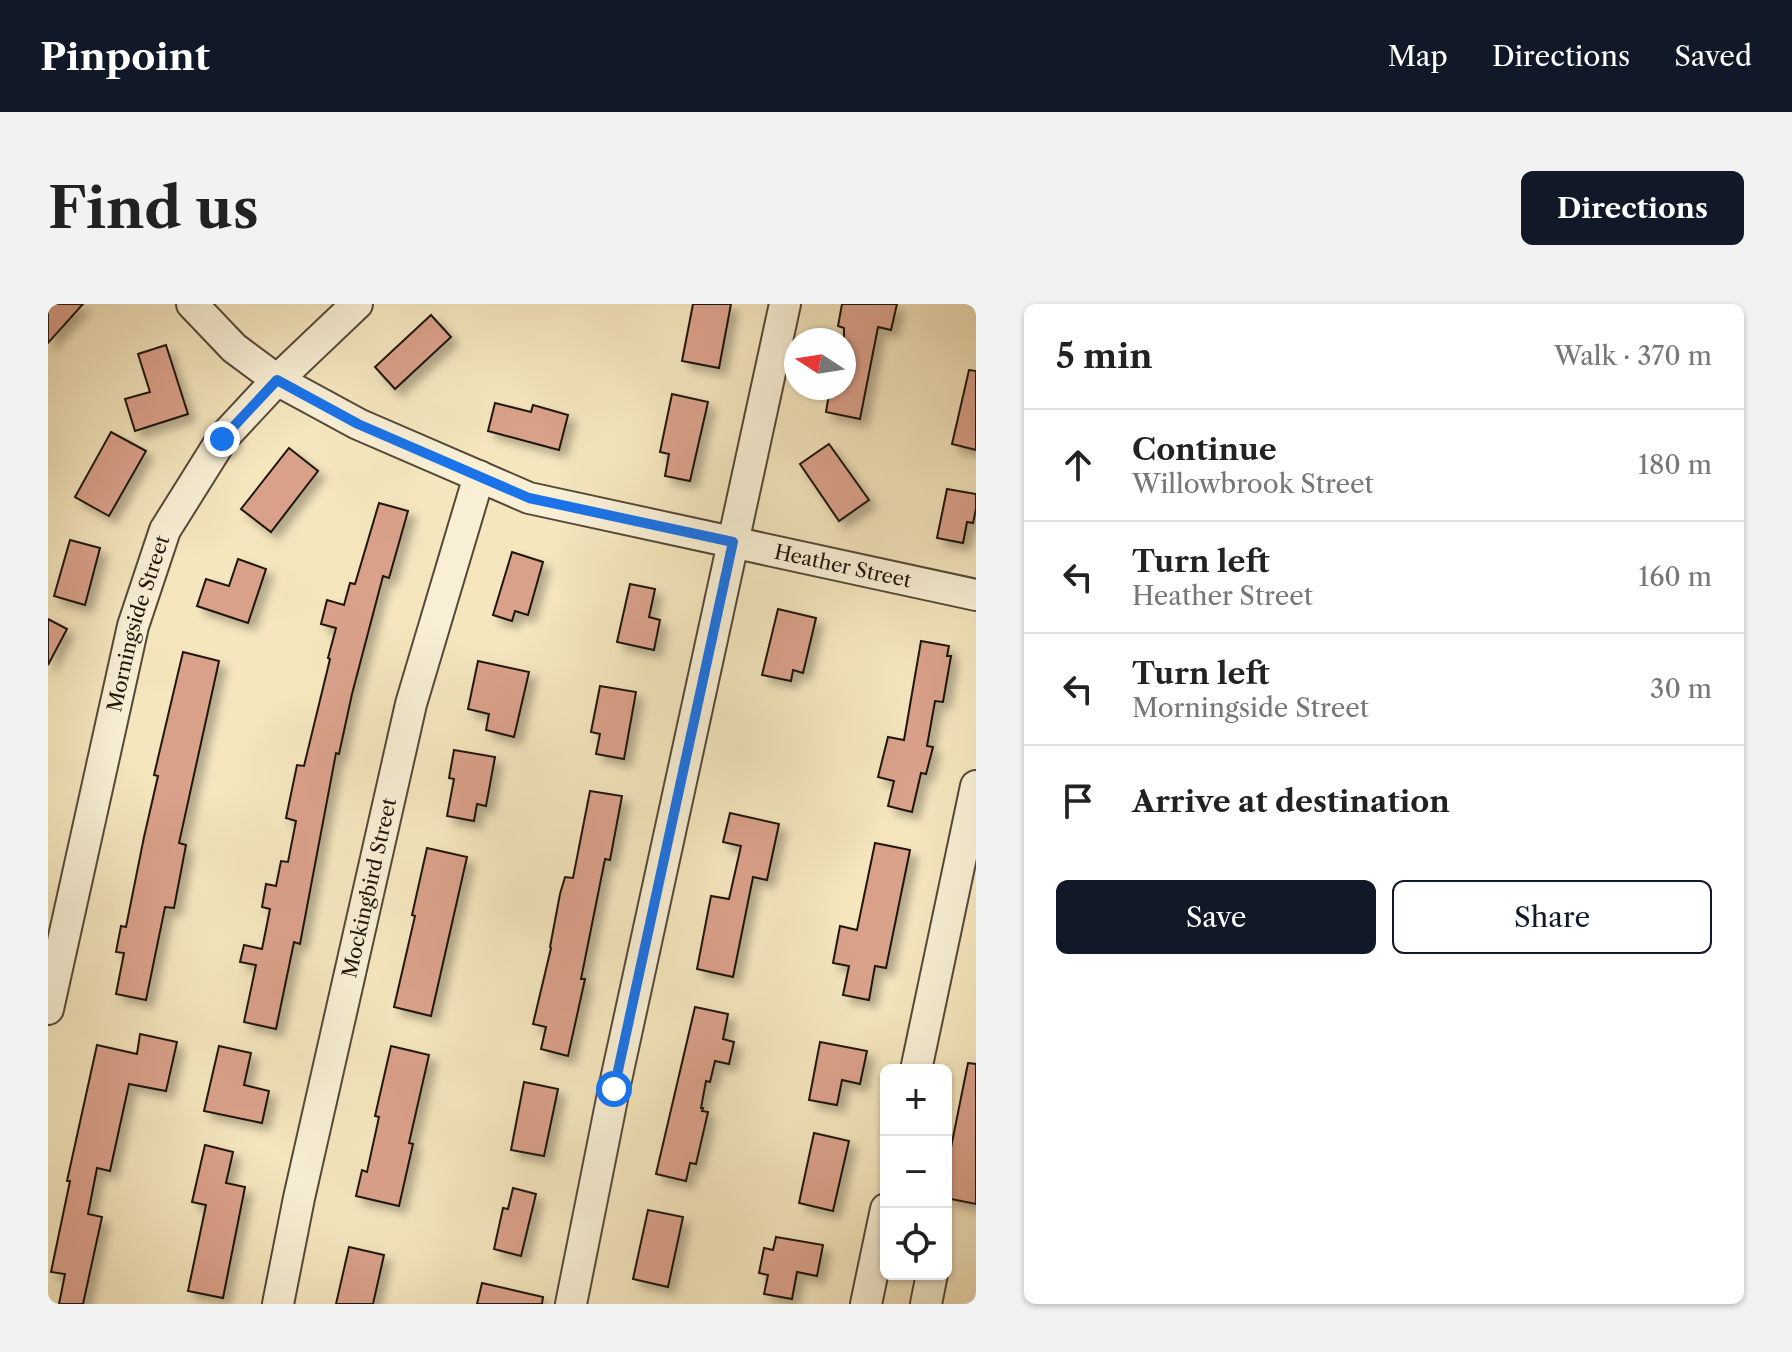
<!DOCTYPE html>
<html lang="en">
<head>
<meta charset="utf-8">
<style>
	body { margin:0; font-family:"Libre Caslon Text",serif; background:#f2f2f2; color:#222 }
	.controls { position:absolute; right:24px; bottom:24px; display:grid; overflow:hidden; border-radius:12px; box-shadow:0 2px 6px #0004 }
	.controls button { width:72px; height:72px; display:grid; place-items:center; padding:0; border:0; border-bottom:2px solid #e0e0e0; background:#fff; color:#222; font:40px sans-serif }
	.compass { position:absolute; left:736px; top:24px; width:72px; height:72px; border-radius:50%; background:#fff; box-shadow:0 2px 6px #0004; rotate:282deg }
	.stop { position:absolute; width:24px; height:24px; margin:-18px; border:6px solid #1a73e8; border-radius:50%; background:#fff }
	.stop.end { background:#1a73e8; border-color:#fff; box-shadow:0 2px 8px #0008 }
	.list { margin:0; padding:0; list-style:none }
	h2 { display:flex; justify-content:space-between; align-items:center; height:104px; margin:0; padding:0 32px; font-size:34px }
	h2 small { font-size:26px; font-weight:400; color:#767676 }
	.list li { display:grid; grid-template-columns:52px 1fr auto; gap:24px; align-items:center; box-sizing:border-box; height:112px; padding:0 32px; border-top:2px solid #e0e0e0 }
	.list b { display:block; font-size:30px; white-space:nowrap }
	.list p { margin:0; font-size:26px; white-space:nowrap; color:#767676 }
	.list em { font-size:26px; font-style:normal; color:#767676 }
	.actions { display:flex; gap:16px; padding:24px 32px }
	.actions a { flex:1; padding:18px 0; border:2px solid #111827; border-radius:12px; text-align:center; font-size:28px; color:#111827 }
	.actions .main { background:#111827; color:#fff }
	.icon { flex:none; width:44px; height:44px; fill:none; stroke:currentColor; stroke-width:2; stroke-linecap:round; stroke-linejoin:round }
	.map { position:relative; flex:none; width:928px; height:1000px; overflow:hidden; border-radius:12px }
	header { display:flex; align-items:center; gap:48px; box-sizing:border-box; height:112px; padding:0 40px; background:#111827; color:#fff }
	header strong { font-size:38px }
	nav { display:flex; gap:44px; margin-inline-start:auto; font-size:28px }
	.intro { display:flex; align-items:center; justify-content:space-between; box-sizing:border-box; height:192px; padding:0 48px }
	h1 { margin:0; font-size:56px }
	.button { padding:20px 36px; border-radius:12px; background:#111827; color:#fff; font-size:28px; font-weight:700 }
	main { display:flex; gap:48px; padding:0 48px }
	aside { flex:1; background:#fff; border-radius:12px; box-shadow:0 2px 6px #0004 }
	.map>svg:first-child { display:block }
</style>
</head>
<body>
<header>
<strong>Pinpoint</strong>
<nav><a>Map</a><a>Directions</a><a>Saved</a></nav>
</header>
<div class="intro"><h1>Find us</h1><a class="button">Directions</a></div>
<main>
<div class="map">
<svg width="928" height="1000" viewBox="0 0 928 1000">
	<defs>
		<filter id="shadow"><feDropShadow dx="7" dy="7" stdDeviation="4" flood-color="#0004"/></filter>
	</defs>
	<rect width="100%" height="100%" fill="#f5e6be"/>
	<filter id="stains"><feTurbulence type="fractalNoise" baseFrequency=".0025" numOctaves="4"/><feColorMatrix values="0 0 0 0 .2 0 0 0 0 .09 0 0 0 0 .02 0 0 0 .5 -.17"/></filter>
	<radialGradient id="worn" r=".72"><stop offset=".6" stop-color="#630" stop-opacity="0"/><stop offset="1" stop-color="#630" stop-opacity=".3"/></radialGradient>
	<!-- building -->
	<g fill="#daa18a" stroke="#1f150c" stroke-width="2" filter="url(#shadow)">
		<path d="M 0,0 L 35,0 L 0,39 Z"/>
		<path d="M 645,0 L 683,0 L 671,64 L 634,57 Z"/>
		<path d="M 794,0 L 849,0 L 843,26 L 830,23 L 812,115 L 778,108 L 782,84 L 796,84 L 796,24 L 790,22 Z"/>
		<path d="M 383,11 L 403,33 L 347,85 L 327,63 Z"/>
		<path d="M 118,41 L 140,110 L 87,127 L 77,95 L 102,88 L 90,50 Z"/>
		<path d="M 921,66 L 928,67 L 928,146 L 904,140 Z"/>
		<path d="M 624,90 L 660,98 L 642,177 L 617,172 L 621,150 L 612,148 Z"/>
		<path d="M 447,99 L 483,108 L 485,101 L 520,111 L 511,146 L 440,127 Z"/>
		<path d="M 63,128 L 98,147 L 61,212 L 27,193 Z"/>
		<path d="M 781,140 L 821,196 L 791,217 L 752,160 Z"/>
		<path d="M 241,144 L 270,167 L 223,228 L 193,205 Z"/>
		<path d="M 899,185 L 928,190 L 928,205 L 925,219 L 919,218 L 915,239 L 889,234 Z"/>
		<path d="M 331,199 L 360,207 L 341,274 L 335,272 L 304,390 L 291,450 L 288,449 L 252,640 L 246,638 L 228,725 L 196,718 L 208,661 L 192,658 L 196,641 L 214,645 L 222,605 L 214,603 L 218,580 L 228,582 L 233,557 L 240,558 L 248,517 L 238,514 L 249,461 L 256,462 L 282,355 L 280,354 L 288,324 L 273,320 L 279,296 L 296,301 L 302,279 L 307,280 Z"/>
		<path d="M 22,236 L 52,244 L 37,301 L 6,292 Z"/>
		<path d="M 464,248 L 495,258 L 480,311 L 467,307 L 464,317 L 445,311 Z"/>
		<path d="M 190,255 L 218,265 L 200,319 L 149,302 L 158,275 L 181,282 Z"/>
		<path d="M 582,280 L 607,285 L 601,313 L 612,316 L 606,346 L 569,338 Z"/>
		<path d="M 730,305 L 768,314 L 755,369 L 745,366 L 743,377 L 714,371 Z"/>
		<path d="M 0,315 L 19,325 L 0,361 Z"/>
		<path d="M 873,337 L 901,342 L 899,352 L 903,352 L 895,398 L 887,397 L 879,442 L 885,443 L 878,470 L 873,469 L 864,508 L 840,502 L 846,477 L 830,473 L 840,433 L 856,436 Z"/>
		<path d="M 135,348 L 171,357 L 131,539 L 138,541 L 126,604 L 117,603 L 98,696 L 68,690 L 76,649 L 68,648 L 73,622 L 78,623 L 96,533 L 110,472 L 106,471 Z"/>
		<path d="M 430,357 L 481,368 L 466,433 L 438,426 L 441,410 L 420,405 Z"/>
		<path d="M 552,382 L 588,388 L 576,455 L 548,450 L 552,430 L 543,428 Z"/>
		<path d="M 406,446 L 447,453 L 438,502 L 429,500 L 426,517 L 399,512 L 406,475 L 401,474 Z"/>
		<path d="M 542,487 L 574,492 L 562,556 L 557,555 L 533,675 L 537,675 L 520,752 L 493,745 L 498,723 L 485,720 L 503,644 L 502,643 L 512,590 L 517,573 L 525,574 Z"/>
		<path d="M 682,509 L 731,520 L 719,576 L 705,573 L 685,673 L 649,665 L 663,592 L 681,595 L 693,542 L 675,538 Z"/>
		<path d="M 827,539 L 862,546 L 838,664 L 827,662 L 821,696 L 795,691 L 801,662 L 785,659 L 792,622 L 809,626 Z"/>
		<path d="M 379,544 L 419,553 L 383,712 L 346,703 L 367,612 L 364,611 Z"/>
		<path d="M 647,703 L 680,710 L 675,735 L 686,738 L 681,760 L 667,757 L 662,778 L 658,777 L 653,804 L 655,804 L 654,807 L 660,808 L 648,860 L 642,859 L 638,877 L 608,870 Z"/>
		<path d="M 92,730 L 129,738 L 118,787 L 81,780 L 62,867 L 49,864 L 40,910 L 54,913 L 35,1000 L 11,1000 L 17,970 L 3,968 L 22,877 L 19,877 L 49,741 L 89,750 Z"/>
		<path d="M 772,738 L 819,747 L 812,780 L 794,776 L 789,801 L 761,796 Z"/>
		<path d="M 171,742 L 203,749 L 196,781 L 221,787 L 214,819 L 156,807 Z"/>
		<path d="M 343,742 L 381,751 L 361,839 L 365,840 L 351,902 L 308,892 L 314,866 L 319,868 L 331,813 L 327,812 Z"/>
		<path d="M 920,759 L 928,760 L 928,900 L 898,894 L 898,868 Z"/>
		<path d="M 476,778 L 510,785 L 496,852 L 463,846 Z"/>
		<path d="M 766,829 L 801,837 L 785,907 L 751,899 Z"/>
		<path d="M 157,841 L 185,848 L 178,879 L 197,883 L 175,994 L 140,987 L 158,901 L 144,898 Z"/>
		<path d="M 465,884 L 488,890 L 473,952 L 446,945 L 455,904 L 460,905 Z"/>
		<path d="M 600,906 L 635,913 L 620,983 L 585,975 Z"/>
		<path d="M 728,933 L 775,941 L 769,972 L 749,968 L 744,995 L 716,990 L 720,971 L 711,969 L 716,944 L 725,946 Z"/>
		<path d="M 301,943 L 336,951 L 325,1000 L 288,1000 Z"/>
		<path d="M 434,979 L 495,993 L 494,1000 L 429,1000 Z"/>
	</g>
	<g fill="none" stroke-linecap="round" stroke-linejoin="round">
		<!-- minor casing -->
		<g stroke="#544938" stroke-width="34">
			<g id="minor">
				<path id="s1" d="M 144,0 L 186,44 L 229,76 L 310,120 L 481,194 L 928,291"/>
				<path id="s2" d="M 0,705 L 85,322 L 117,226 L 174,135 L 229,76 L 309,0"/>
				<path d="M 868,766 L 928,482"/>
				<path id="s3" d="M 230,1000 L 251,894 L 363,400 L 431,172"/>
				<path d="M 523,1000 L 566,785 L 737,0"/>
				<path d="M 818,1000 L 838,905"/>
				<path d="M 878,1000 L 884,970"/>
			</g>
		</g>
		<!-- minor -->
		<use href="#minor" stroke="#f8efd5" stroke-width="30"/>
	</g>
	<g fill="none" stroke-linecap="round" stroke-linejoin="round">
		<!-- route -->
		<path stroke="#1a73e8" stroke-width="10" d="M 174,135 L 229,76 L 310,120 L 481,194 L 685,238 L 566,785"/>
	</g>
	<g text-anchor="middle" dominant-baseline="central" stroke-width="8" stroke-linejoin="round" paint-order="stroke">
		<!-- street labels -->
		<g font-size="20" fill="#1f150c" stroke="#f8efd5">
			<text stroke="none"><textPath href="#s1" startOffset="714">Heather Street</textPath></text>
			<text stroke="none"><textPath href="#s2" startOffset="396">Morningside Street</textPath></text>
			<text stroke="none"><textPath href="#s3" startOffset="426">Mockingbird Street</textPath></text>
		</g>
	</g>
	<rect width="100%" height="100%" filter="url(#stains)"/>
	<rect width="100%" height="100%" fill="url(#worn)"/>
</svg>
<div class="controls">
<button>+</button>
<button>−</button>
<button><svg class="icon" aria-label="locate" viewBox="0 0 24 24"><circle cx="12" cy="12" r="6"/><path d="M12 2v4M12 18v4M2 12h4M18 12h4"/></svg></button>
</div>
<svg class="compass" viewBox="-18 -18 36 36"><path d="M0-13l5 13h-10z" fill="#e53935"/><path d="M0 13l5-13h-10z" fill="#767676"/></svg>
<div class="stop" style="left:566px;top:785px"></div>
<div class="stop end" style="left:174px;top:135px"></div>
</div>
<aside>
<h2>5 min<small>Walk · 370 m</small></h2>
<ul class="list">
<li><svg class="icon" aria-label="ahead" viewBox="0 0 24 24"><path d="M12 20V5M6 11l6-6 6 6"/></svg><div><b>Continue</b><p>Willowbrook Street</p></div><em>180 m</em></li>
<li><svg class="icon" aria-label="left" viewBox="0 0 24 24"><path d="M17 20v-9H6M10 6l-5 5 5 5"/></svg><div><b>Turn left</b><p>Heather Street</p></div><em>160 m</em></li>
<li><svg class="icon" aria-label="left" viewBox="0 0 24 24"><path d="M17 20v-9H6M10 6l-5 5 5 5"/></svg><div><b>Turn left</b><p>Morningside Street</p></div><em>30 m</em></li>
<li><svg class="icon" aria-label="arrive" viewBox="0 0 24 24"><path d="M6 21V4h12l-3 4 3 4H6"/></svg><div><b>Arrive at destination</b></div></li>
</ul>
<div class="actions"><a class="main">Save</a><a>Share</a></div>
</aside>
</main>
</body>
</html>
